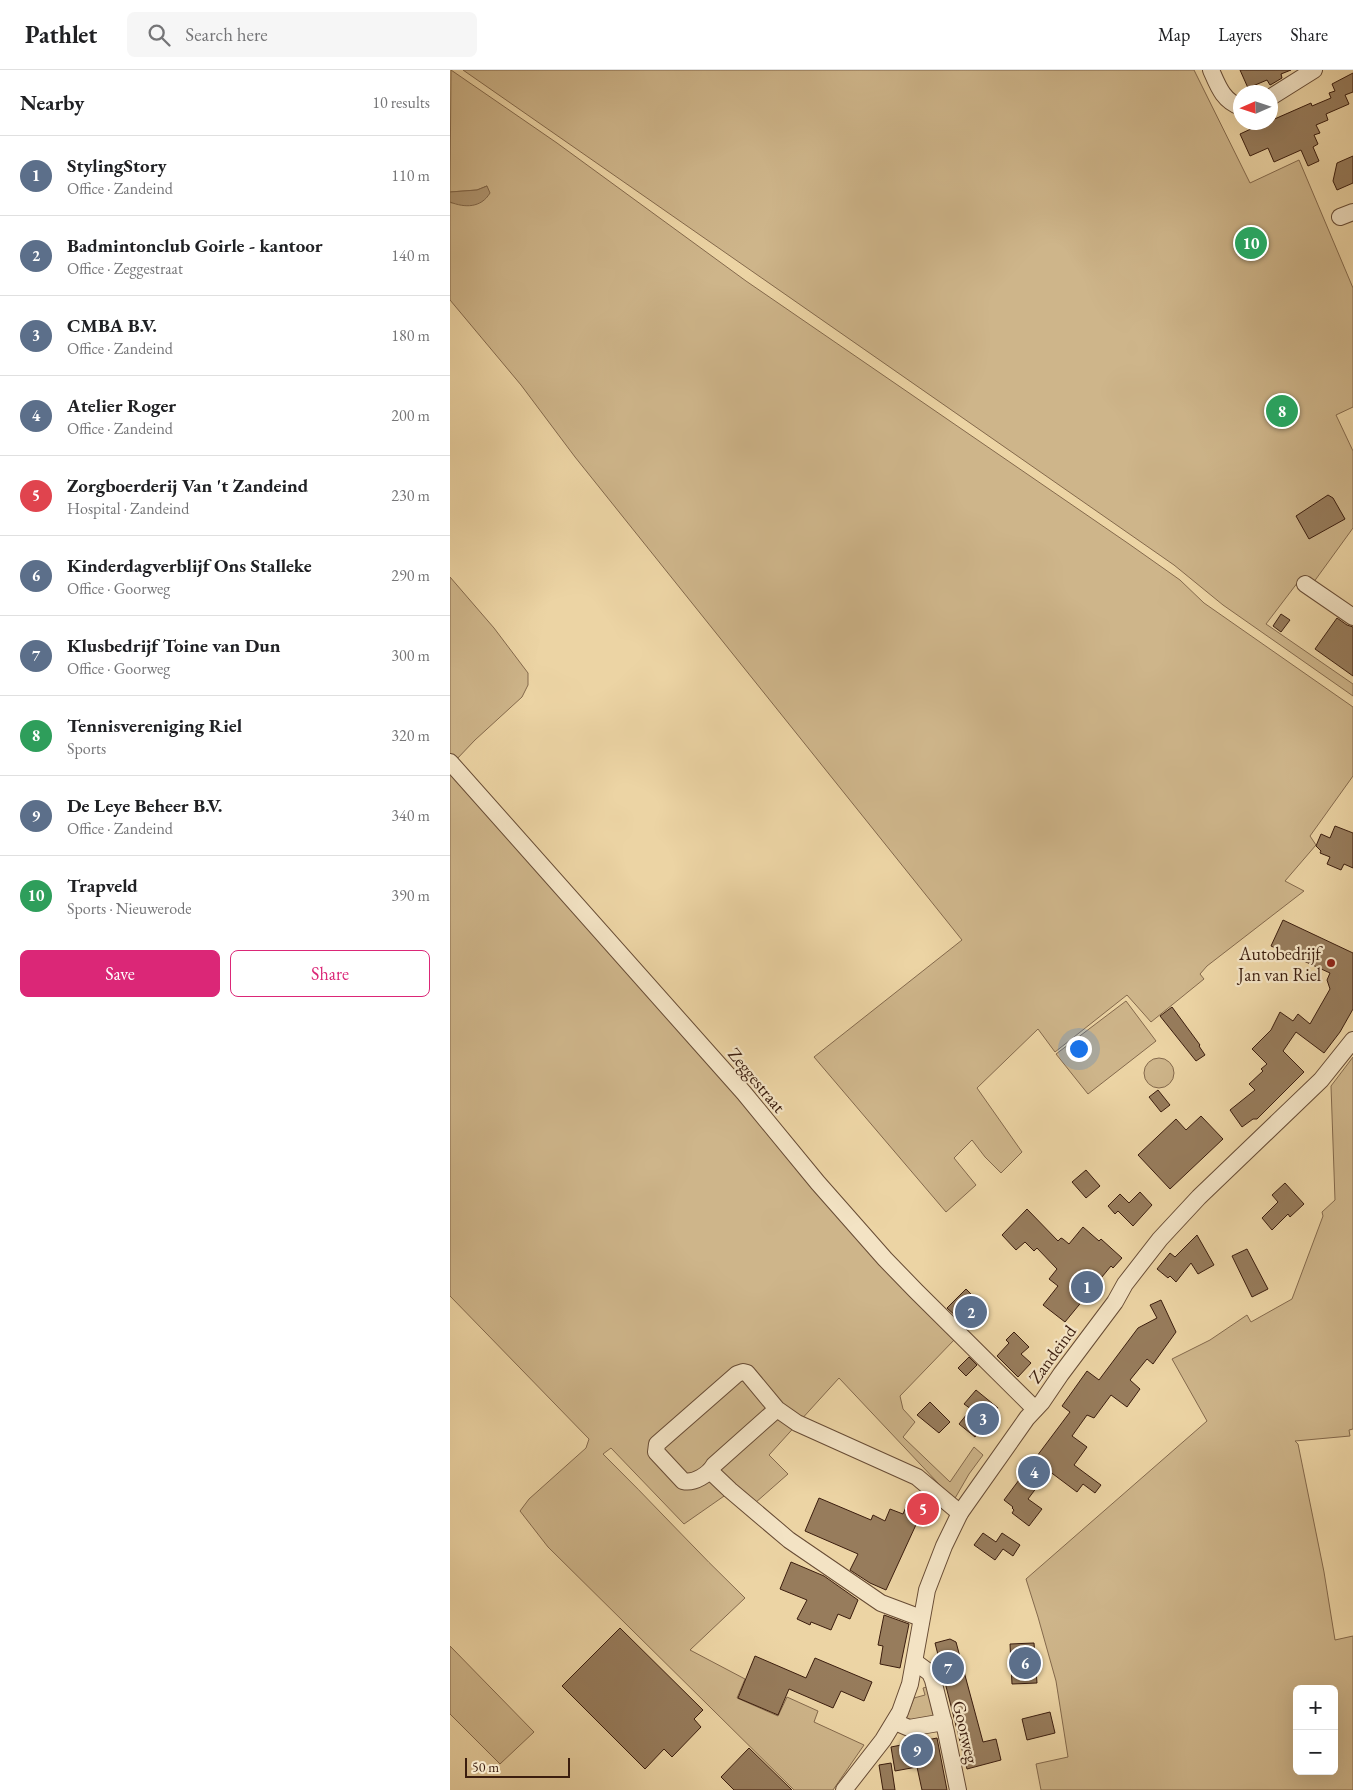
<!DOCTYPE html>
<html lang="en">
<head>
<meta charset="utf-8">
<style>
	body { margin:0; font-family:"EB Garamond",serif; background:#f6f6f6; color:#202124 }
	.controls { position:absolute; right:15px; bottom:15px; display:grid; overflow:hidden; border-radius:8px; box-shadow:0 5px 20px #0002 }
	.controls button { width:45px; height:45px; display:grid; place-items:center; padding:0; border:0; border-bottom:1px solid #e0e0e0; background:#fff; color:#202124; font:25px sans-serif }
	.compass { position:absolute; left:783px; top:15px; width:45px; height:45px; border-radius:50%; background:#fff; box-shadow:0 5px 20px #0002; rotate:267deg }
	.scale { position:absolute; left:15px; bottom:12px; width:105px; box-sizing:border-box; padding-left:5px; border:2px solid #3b1d0e; border-top:0; font-size:14px; line-height:18px; white-space:nowrap; color:#3b1d0e; -webkit-text-stroke:4px #f3e3c4; paint-order:stroke }
	.you { position:absolute; left:628px; top:978px; width:18px; height:18px; margin:-12px; border:4px solid #fff; border-radius:50%; background:#1a73e8; box-shadow:0 0 0 8px #1a73e833 }
	.badge { display:grid; place-items:center; width:32px; height:32px; border-radius:50%; background:#db2777; color:#fff; font-size:16px; font-weight:700 }
	.pin { position:absolute; translate:-50% -50%; border:2px solid #fff; box-shadow:0 1px 5px #0006 }
	.list { margin:0; padding:0; list-style:none }
	h2 { display:flex; justify-content:space-between; align-items:center; height:65px; margin:0; padding:0 20px; font-size:21px }
	h2 small { font-size:16px; font-weight:400; color:#757577 }
	.list li { display:grid; grid-template-columns:32px 1fr auto; gap:15px; align-items:center; box-sizing:border-box; height:80px; padding:0 20px; border-top:1px solid #e0e0e0 }
	.list b { display:block; font-size:19px; white-space:nowrap }
	.list p { margin:0; font-size:16px; white-space:nowrap; color:#757577 }
	.list em { font-size:16px; font-style:normal; color:#757577 }
	.actions { display:flex; gap:10px; padding:15px 20px }
	.actions a { flex:1; padding:11px 0; border:1px solid #db2777; border-radius:8px; text-align:center; font-size:18px; color:#db2777 }
	.actions .main { background:#db2777; color:#fff }
	.icon { flex:none; width:28px; height:28px; fill:none; stroke:currentColor; stroke-width:2; stroke-linecap:round; stroke-linejoin:round }
	.map { position:relative; flex:none; width:903px; height:1720px; overflow:hidden }
	header { display:flex; align-items:center; gap:30px; box-sizing:border-box; height:70px; padding:0 25px; background:#fff; border-bottom:1px solid #e0e0e0 }
	header strong { font-size:24px }
	nav { display:flex; gap:28px; margin-inline-start:auto; font-size:18px }
	.search { width:350px; height:45px; background:#f6f6f6; display:flex; align-items:center; gap:12px; box-sizing:border-box; padding:0 18px; border-radius:8px; color:#757577; font-size:19px }
	main { display:flex }
	aside { flex:1; background:#fff }
	.map>svg:first-child { display:block }
</style>
</head>
<body>
<header>
<strong>Pathlet</strong>
<div class="search"><svg class="icon" aria-label="search" viewBox="0 0 24 24"><circle cx="10" cy="10" r="6"/><path d="M15 15l6 6"/></svg>Search here</div>
<nav><a>Map</a><a>Layers</a><a>Share</a></nav>
</header>
<main>
<aside>
<h2>Nearby<small>10 results</small></h2>
<ul class="list">
<li><span class="badge" style="background:#5c6f8a">1</span><div><b>StylingStory</b><p>Office · Zandeind</p></div><em>110 m</em></li>
<li><span class="badge" style="background:#5c6f8a">2</span><div><b>Badmintonclub Goirle - kantoor</b><p>Office · Zeggestraat</p></div><em>140 m</em></li>
<li><span class="badge" style="background:#5c6f8a">3</span><div><b>CMBA B.V.</b><p>Office · Zandeind</p></div><em>180 m</em></li>
<li><span class="badge" style="background:#5c6f8a">4</span><div><b>Atelier Roger</b><p>Office · Zandeind</p></div><em>200 m</em></li>
<li><span class="badge" style="background:#e0444e">5</span><div><b>Zorgboerderij Van 't Zandeind</b><p>Hospital · Zandeind</p></div><em>230 m</em></li>
<li><span class="badge" style="background:#5c6f8a">6</span><div><b>Kinderdagverblijf Ons Stalleke</b><p>Office · Goorweg</p></div><em>290 m</em></li>
<li><span class="badge" style="background:#5c6f8a">7</span><div><b>Klusbedrijf Toine van Dun</b><p>Office · Goorweg</p></div><em>300 m</em></li>
<li><span class="badge" style="background:#2e9e5b">8</span><div><b>Tennisvereniging Riel</b><p>Sports</p></div><em>320 m</em></li>
<li><span class="badge" style="background:#5c6f8a">9</span><div><b>De Leye Beheer B.V.</b><p>Office · Zandeind</p></div><em>340 m</em></li>
<li><span class="badge" style="background:#2e9e5b">10</span><div><b>Trapveld</b><p>Sports · Nieuwerode</p></div><em>390 m</em></li>
</ul>
<div class="actions"><a class="main">Save</a><a>Share</a></div>
</aside>
<div class="map">
<svg width="903" height="1720" viewBox="0 0 903 1720">
	<rect width="100%" height="100%" fill="#ecd4a4"/>
	<filter id="stains"><feTurbulence type="fractalNoise" baseFrequency=".004" numOctaves="4"/><feColorMatrix values="0 0 0 0 .2 0 0 0 0 .09 0 0 0 0 .02 0 0 0 .5 -.17"/></filter>
	<radialGradient id="worn" r=".72"><stop offset=".6" stop-color="#630" stop-opacity="0"/><stop offset="1" stop-color="#630" stop-opacity=".3"/></radialGradient>
	<!-- green -->
	<g fill="#ceb58a" stroke="#84694c" fill-rule="evenodd">
		<path d="M 1,0 L 107,73 L 296,211 L 679,474 L 730,510 L 754,533 L 903,637 L 903,706 L 860,766 L 866,775 L 835,811 L 854,821 L 757,896 L 750,904 L 754,909 L 701,952 L 677,925 L 605,982 L 588,959 L 527,1018 L 572,1082 L 551,1103 L 535,1087 L 522,1070 L 504,1088 L 526,1115 L 496,1142 L 364,987 L 512,870 L 125,387 L 71,315 L 0,230 L 0,132 L 2,133 L 37,116 L 27,120 L 0,122 Z"/>
		<path d="M 13,0 L 744,0 L 800,113 L 849,90 L 903,218 L 903,337 L 886,345 L 903,381 L 903,458 L 858,520 L 848,512 L 816,554 L 903,614 L 903,626 L 773,535 L 724,495 Z"/>
		<path d="M 0,507 L 44,558 L 78,603 L 78,615 L 72,627 L 25,670 L 5,691 L 0,687 Z"/>
		<path d="M 0,699 L 505,1269 L 450,1326 L 453,1339 L 465,1352 L 453,1367 L 500,1412 L 524,1377 L 533,1385 L 519,1404 L 504,1430 L 389,1308 L 319,1385 L 338,1404 L 305,1433 L 277,1424 L 234,1454 L 161,1378 L 153,1384 C 201,1431 246,1481 295,1528 L 240,1580 L 295,1609 L 287,1628 L 328,1646 L 337,1627 L 368,1641 L 364,1652 L 414,1675 L 383,1720 L 344,1720 L 98,1477 L 70,1441 L 79,1429 L 136,1378 L 139,1369 L 0,1226 Z"/>
		<path d="M 676,931 L 706,971 L 638,1024 L 606,984 Z"/>
		<path d="M 903,987 L 903,1359 L 899,1360 L 900,1366 L 845,1371 L 848,1374 L 874,1502 L 885,1570 L 903,1566 L 903,1720 L 591,1720 L 586,1694 L 618,1687 L 606,1611 L 588,1547 L 576,1509 L 757,1351 L 722,1289 L 760,1270 L 797,1245 L 801,1252 L 842,1229 L 873,1146 L 872,1142 L 885,1130 L 881,1016 ZM 847,1619 L 884,1619 L 884,1701 L 847,1701 Z"/>
		<circle cx="709" cy="1003" r="15"/>
		<path d="M 0,1576 L 84,1662 L 50,1694 L 0,1644 Z"/>
		<path d="M 477,1617 L 484,1646 L 459,1652 L 456,1649 L 464,1628 L 475,1625 L 473,1618 Z"/>
	</g>
	<!-- water -->
	<path fill="#b09671" stroke="#816649" d="M 37,116 L 40,123 C 31,138 15,138 0,132 L 0,122 L 27,120 Z"/>
	<!-- building -->
	<g fill="#977c5c" stroke="#3b1d0e">
		<path d="M 790,0 L 841,0 L 831,4 L 832,8 L 822,14 L 820,15 L 817,10 L 798,18 Z"/>
		<path d="M 903,3 L 903,22 L 895,25 L 899,34 L 876,44 L 878,50 L 866,55 L 870,63 L 864,65 L 868,74 L 863,77 L 869,91 L 858,96 L 851,80 L 824,92 L 818,78 L 800,86 L 790,64 L 816,52 L 820,52 L 820,51 L 861,33 L 862,36 L 881,28 L 879,23 L 885,21 L 882,14 Z"/>
		<path d="M 903,86 L 903,113 L 887,120 L 883,111 L 887,93 Z"/>
		<path d="M 878,425 L 883,428 L 895,449 L 859,469 L 846,446 Z"/>
		<path d="M 831,544 L 840,550 L 831,562 L 823,556 Z"/>
		<path d="M 887,548 L 897,555 L 903,557 L 903,606 L 865,579 Z"/>
		<path d="M 885,756 L 903,763 L 903,798 L 894,794 L 891,800 L 877,794 L 880,787 L 870,783 L 871,781 L 866,776 L 871,764 L 880,768 Z"/>
		<path d="M 833,850 L 903,883 L 903,939 L 890,962 L 874,983 L 846,962 L 833,981 L 854,1002 L 807,1049 L 803,1049 L 792,1057 L 780,1040 L 805,1020 L 799,1014 L 813,1001 L 811,999 L 817,994 L 802,979 L 821,960 L 830,942 L 843,951 L 848,944 L 860,954 L 880,919 L 877,910 L 880,903 L 821,876 Z"/>
		<path d="M 722,937 L 750,975 L 749,976 L 755,985 L 746,991 L 710,946 Z"/>
		<path d="M 708,1020 L 720,1035 L 711,1042 L 699,1027 Z"/>
		<path d="M 751,1046 L 773,1069 L 720,1119 L 688,1085 L 726,1049 L 736,1060 Z"/>
		<path d="M 636,1100 L 650,1116 L 636,1128 L 622,1112 Z"/>
		<path d="M 835,1113 L 854,1134 L 840,1147 L 838,1144 L 822,1160 L 812,1148 L 828,1132 L 822,1125 Z"/>
		<path d="M 690,1122 L 702,1135 L 683,1156 L 668,1141 L 665,1144 L 658,1136 L 670,1124 L 679,1133 Z"/>
		<path d="M 577,1139 L 608,1171 L 611,1168 L 613,1169 L 619,1174 L 633,1157 L 649,1171 L 651,1169 L 672,1188 L 663,1198 L 661,1196 L 615,1252 L 593,1235 L 608,1216 L 599,1209 L 607,1199 L 587,1178 L 584,1181 L 575,1172 L 566,1180 L 552,1165 Z"/>
		<path d="M 747,1165 L 764,1195 L 748,1204 L 741,1193 L 726,1212 L 720,1206 L 718,1208 L 707,1199 L 720,1183 L 725,1187 Z"/>
		<path d="M 797,1179 L 818,1219 L 802,1227 L 782,1186 Z"/>
		<path d="M 516,1219 L 535,1238 L 521,1252 L 511,1243 L 507,1247 L 497,1238 Z"/>
		<path d="M 711,1230 L 726,1262 L 703,1294 L 697,1289 L 680,1310 L 690,1319 L 677,1337 L 661,1325 L 644,1348 L 637,1345 L 622,1366 L 637,1377 L 624,1395 L 651,1415 L 645,1423 L 633,1414 L 627,1422 L 599,1401 L 578,1429 L 592,1439 L 579,1456 L 562,1443 L 564,1440 L 562,1438 L 563,1437 L 554,1430 L 620,1342 L 612,1336 L 637,1301 L 649,1310 L 688,1258 L 707,1248 L 700,1235 Z"/>
		<path d="M 564,1262 L 579,1277 L 571,1284 L 581,1293 L 568,1307 L 547,1286 L 559,1273 L 556,1270 Z"/>
		<path d="M 519,1287 L 527,1295 L 516,1306 L 508,1298 Z"/>
		<path d="M 526,1320 L 548,1338 L 525,1367 L 509,1354 L 521,1339 L 514,1334 Z"/>
		<path d="M 480,1332 L 500,1352 L 489,1363 L 467,1345 Z"/>
		<path d="M 469,1426 L 483,1434 L 477,1449 L 470,1446 L 436,1520 L 420,1513 L 400,1500 L 408,1484 L 355,1461 L 369,1428 L 421,1450 L 423,1445 L 435,1451 L 440,1439 L 453,1444 L 456,1437 L 463,1440 Z"/>
		<path d="M 533,1463 L 546,1472 L 552,1463 L 570,1475 L 563,1486 L 553,1479 L 545,1490 L 524,1475 Z"/>
		<path d="M 341,1492 L 374,1506 L 408,1530 L 400,1549 L 388,1544 L 381,1560 L 361,1552 L 360,1555 L 347,1549 L 357,1530 L 330,1519 Z"/>
		<path d="M 434,1545 L 459,1554 L 450,1598 L 430,1594 L 433,1576 L 428,1575 Z"/>
		<path d="M 170,1558 L 253,1640 L 244,1649 L 251,1657 L 222,1687 L 214,1679 L 195,1699 L 112,1616 Z"/>
		<path d="M 500,1569 L 506,1572 L 533,1672 L 546,1669 L 551,1690 L 517,1699 L 485,1573 Z"/>
		<path d="M 584,1573 L 587,1613 L 562,1614 L 560,1574 Z"/>
		<path d="M 305,1586 L 356,1608 L 365,1588 L 422,1612 L 414,1631 L 391,1621 L 383,1638 L 339,1619 L 328,1645 L 288,1628 Z"/>
		<path d="M 600,1642 L 605,1663 L 577,1670 L 572,1649 Z"/>
		<path d="M 487,1668 L 497,1720 L 472,1720 L 467,1697 L 445,1701 L 441,1677 Z"/>
		<path d="M 299,1678 L 342,1720 L 284,1720 L 271,1707 Z"/>
		<path d="M 441,1693 L 445,1720 L 433,1720 L 429,1695 Z"/>
	</g>
	<g fill="none" stroke-linecap="round" stroke-linejoin="round">
		<!-- minor casing -->
		<g stroke="#674b34" stroke-width="18">
			<g id="minor">
				<path d="M 761,0 C 768,16 773,31 791,37"/>
				<path d="M 821,27 L 864,0"/>
				<path d="M 890,147 L 903,142"/>
				<path d="M 855,514 L 903,547"/>
				<path d="M 0,692 L 294,1023 L 368,1113 L 435,1189 L 466,1221 L 585,1339"/>
				<path d="M 327,1339 L 264,1395 C 259,1404 244,1414 233,1411 L 206,1382 L 207,1374 L 287,1304 L 293,1302 L 297,1303 L 327,1339 L 347,1353 L 467,1407 L 510,1443"/>
				<path d="M 260,1401 L 280,1420 L 339,1470 L 431,1533 L 471,1548"/>
				<path d="M 465,1592 L 480,1603 L 483,1610 L 496,1662 L 508,1720"/>
				<path d="M 445,1652 L 459,1658 L 494,1652"/>
				<path d="M 394,1720 L 433,1670 L 450,1642 L 460,1614 L 477,1520 L 494,1476 L 510,1443 L 577,1348 L 592,1332 L 611,1304 L 665,1232 L 675,1214 L 710,1169 L 749,1127 L 871,1010 L 903,970"/>
			</g>
		</g>
		<!-- minor -->
		<use href="#minor" stroke="#f3e3c4" stroke-width="16"/>
	</g>
	<!-- markers -->
	<circle fill="#8f2418" stroke="#f3e3c4" stroke-width="2" cx="881" cy="893" r="5"/>
	<g text-anchor="middle" dominant-baseline="central" stroke-width="4.5" stroke-linejoin="round" paint-order="stroke">
		<!-- poi labels -->
		<g font-size="18" fill="#3b1d0e" stroke="#f3e3c4" text-anchor="end">
			<text x="871" y="883">Autobedrijf<tspan x="871" dy="21">Jan van Riel</tspan></text>
		</g>
		<!-- street labels -->
		<g font-size="18" fill="#3b1d0e" stroke="#f3e3c4">
			<text transform="translate(307 1010) rotate(50)">Zeggestraat</text>
			<text transform="translate(602 1284) rotate(-54)">Zandeind</text>
			<text transform="translate(516 1662) rotate(77)">Goorweg</text>
		</g>
	</g>
	<rect width="100%" height="100%" filter="url(#stains)"/>
	<rect width="100%" height="100%" fill="url(#worn)"/>
</svg>
<div class="controls">
<button>+</button>
<button>−</button>
</div>
<svg class="compass" viewBox="-18 -18 36 36"><path d="M0-13l5 13h-10z" fill="#e53935"/><path d="M0 13l5-13h-10z" fill="#757577"/></svg>
<div class="scale">50 m</div>
<div class="you"></div>
<div class="pin badge" style="left:637px;top:1217px;background:#5c6f8a">1</div>
<div class="pin badge" style="left:521px;top:1242px;background:#5c6f8a">2</div>
<div class="pin badge" style="left:533px;top:1349px;background:#5c6f8a">3</div>
<div class="pin badge" style="left:584px;top:1402px;background:#5c6f8a">4</div>
<div class="pin badge" style="left:473px;top:1439px;background:#e0444e">5</div>
<div class="pin badge" style="left:575px;top:1593px;background:#5c6f8a">6</div>
<div class="pin badge" style="left:498px;top:1598px;background:#5c6f8a">7</div>
<div class="pin badge" style="left:832px;top:341px;background:#2e9e5b">8</div>
<div class="pin badge" style="left:467px;top:1680px;background:#5c6f8a">9</div>
<div class="pin badge" style="left:801px;top:173px;background:#2e9e5b">10</div>
</div>
</main>
</body>
</html>
